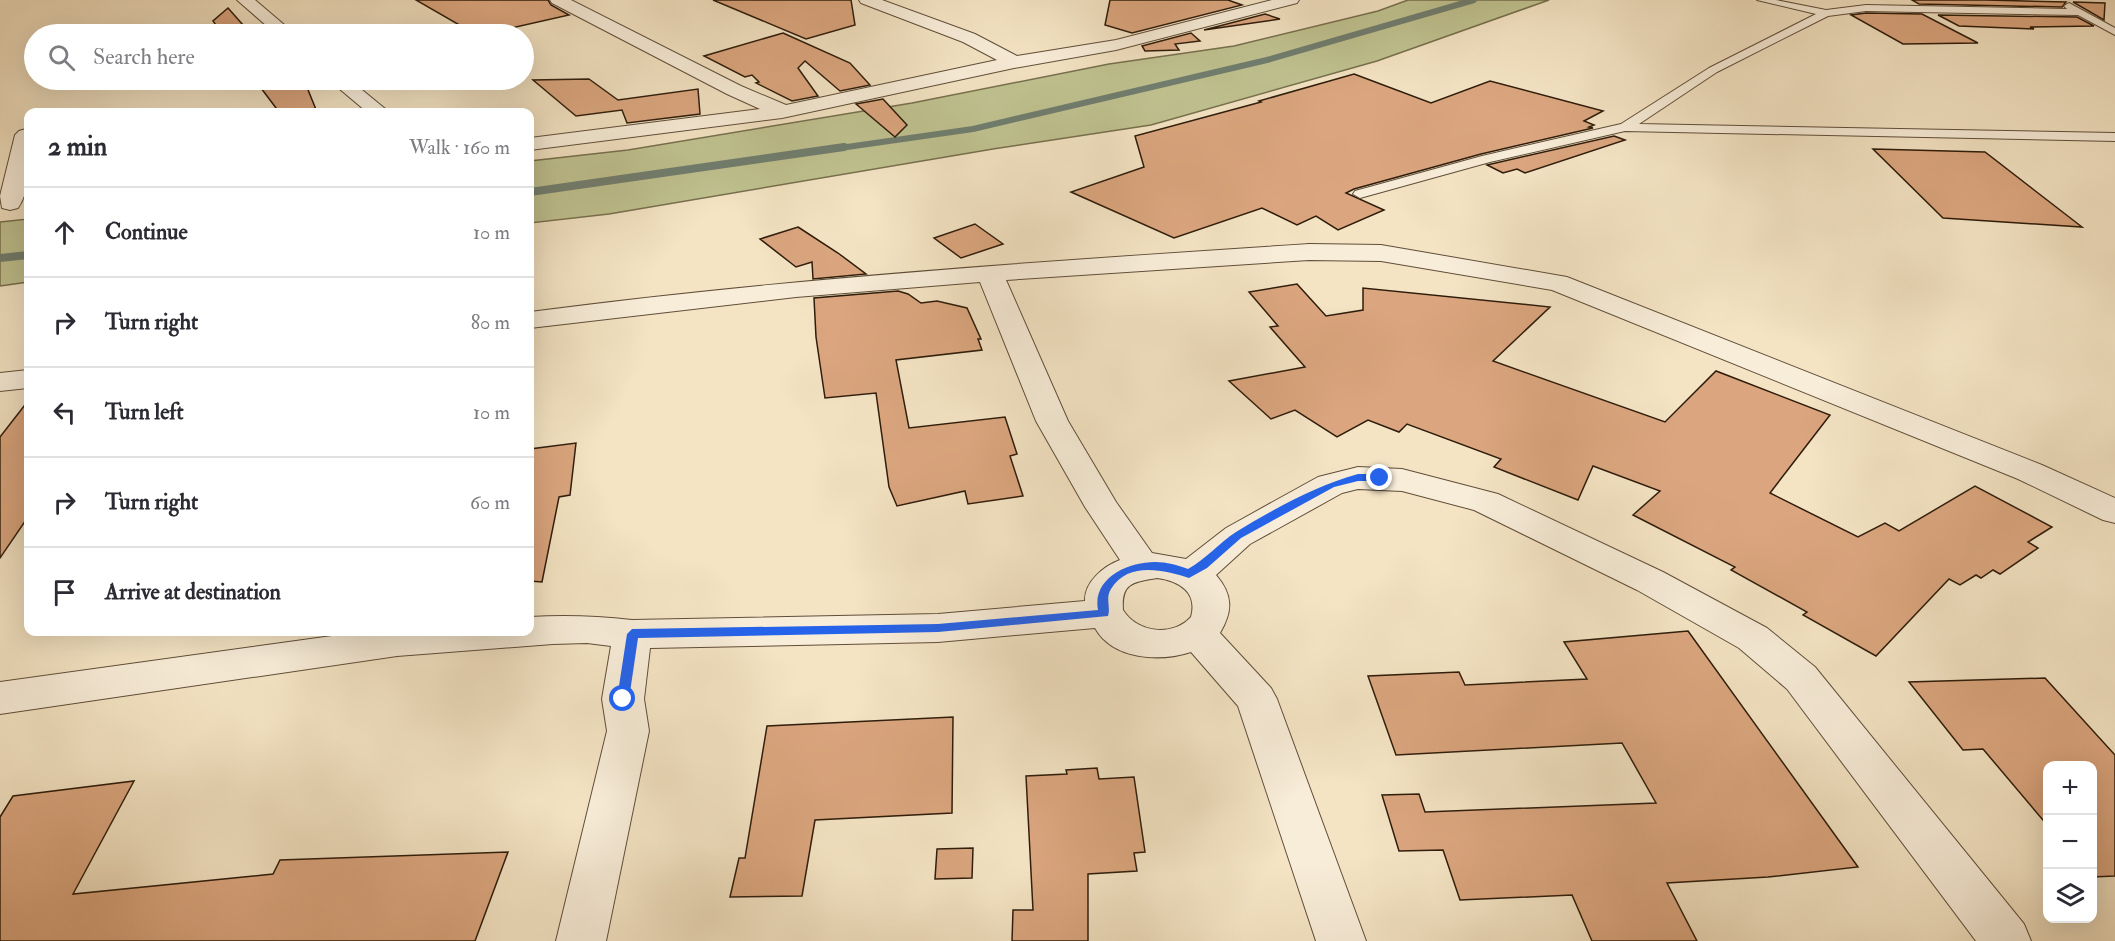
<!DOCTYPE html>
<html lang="en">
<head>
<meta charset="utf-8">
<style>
	body { margin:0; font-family:"IM FELL Double Pica",serif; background:#f2f2f3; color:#2b2b33 }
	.controls { position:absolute; right:18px; bottom:18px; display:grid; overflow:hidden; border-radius:12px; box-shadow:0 6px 24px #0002 }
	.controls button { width:54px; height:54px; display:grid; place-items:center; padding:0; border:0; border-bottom:2px solid #e1e1e2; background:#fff; color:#2b2b33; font:30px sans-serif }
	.stop { position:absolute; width:18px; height:18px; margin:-14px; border:4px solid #2563eb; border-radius:50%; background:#fff }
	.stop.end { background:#2563eb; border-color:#fff; box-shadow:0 2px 6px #0008 }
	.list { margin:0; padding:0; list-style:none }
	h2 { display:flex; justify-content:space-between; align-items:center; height:78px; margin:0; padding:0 24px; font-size:26px }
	h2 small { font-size:20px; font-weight:400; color:#7c7c81 }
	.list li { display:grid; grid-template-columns:39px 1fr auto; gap:18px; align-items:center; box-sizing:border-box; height:90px; padding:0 24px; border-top:2px solid #e1e1e2 }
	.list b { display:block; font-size:22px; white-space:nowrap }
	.list em { font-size:20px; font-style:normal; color:#7c7c81 }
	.icon { flex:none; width:33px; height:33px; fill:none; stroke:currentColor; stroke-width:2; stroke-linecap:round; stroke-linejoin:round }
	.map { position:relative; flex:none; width:2115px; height:941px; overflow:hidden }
	.search { position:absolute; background:#fff; box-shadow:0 6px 24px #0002; left:24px; top:24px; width:510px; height:66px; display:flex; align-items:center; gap:15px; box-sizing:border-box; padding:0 21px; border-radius:33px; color:#7c7c81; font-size:22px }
	.panel { position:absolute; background:#fff; box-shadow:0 6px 24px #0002; left:24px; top:108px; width:510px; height:528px; border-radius:12px }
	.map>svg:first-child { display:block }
</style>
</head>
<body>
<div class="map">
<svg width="2115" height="941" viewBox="0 0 2115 941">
	<rect width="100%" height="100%" fill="#f4e4c4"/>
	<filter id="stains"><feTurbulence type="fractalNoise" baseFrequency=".00333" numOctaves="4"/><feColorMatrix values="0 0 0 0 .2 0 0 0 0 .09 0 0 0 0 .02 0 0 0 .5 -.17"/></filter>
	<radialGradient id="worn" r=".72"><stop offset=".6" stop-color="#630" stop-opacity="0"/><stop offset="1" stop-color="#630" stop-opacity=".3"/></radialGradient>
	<!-- green -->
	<g fill="#c0c391" stroke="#77704e" stroke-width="1.5">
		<path d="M 1408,0 L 1549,0 L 1377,61 L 1151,125 L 993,149 L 609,214 L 530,223 L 530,161 L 628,150 L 912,103 L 1109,64 L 1234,46 L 1378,11 Z"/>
		<path d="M 28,219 L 28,282 L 0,286 L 0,222 Z"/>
	</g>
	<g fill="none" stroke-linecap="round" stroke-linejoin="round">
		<!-- stream-far1 -->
		<path stroke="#707e70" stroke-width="6" d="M 833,149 L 973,129 L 1267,60 L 1474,0"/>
		<!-- stream -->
		<g stroke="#707e70" stroke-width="8">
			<path d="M 530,192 L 844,147"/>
			<path d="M 0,258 L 28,255"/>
		</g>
	</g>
	<!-- building -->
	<g fill="#dba67f" stroke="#2e1c0b" stroke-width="1.5">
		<path d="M 416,0 L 548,0 L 551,5 L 569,15 L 485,34 L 475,34 Z"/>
		<path d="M 713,0 L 851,0 L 855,25 L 806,39 Z"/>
		<path d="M 1110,0 L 1228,0 L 1242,5 L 1132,33 L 1105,25 Z"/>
		<path d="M 1912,0 L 1986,0 L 2066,2 L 2062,7 L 1919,4 Z"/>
		<path d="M 2073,2 L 2105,3 L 2104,20 Z"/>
		<path d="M 228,8 L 251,34 L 222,34 L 213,21 Z"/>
		<path d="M 1866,13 L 1922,14 L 1978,43 L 1903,44 L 1851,15 Z"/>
		<path d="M 1265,14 L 1280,19 L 1204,30 Z"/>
		<path d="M 1938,15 L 2077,17 L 2094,26 L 2030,27 L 2034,29 L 1959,26 Z"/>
		<path d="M 783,33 L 850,63 L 870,85 L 840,91 L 805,61 L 798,68 L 818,96 L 792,101 L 756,83 L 759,82 L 752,75 L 745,77 L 704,56 Z"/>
		<path d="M 1191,33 L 1200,41 L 1175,44 L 1179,50 L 1145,51 L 1142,46 Z"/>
		<path d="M 1354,74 L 1431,103 L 1490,81 L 1603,111 L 1584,121 L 1594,125 L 1589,127 L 1593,128 L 1481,154 L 1354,189 L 1346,193 L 1384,210 L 1338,230 L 1316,216 L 1297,225 L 1262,208 L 1174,238 L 1071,192 L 1144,167 L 1135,136 L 1261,102 L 1259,101 Z"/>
		<path d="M 589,79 L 618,100 L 698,89 L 700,114 L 627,123 L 622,110 L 576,116 L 533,80 Z"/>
		<path d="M 255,80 L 304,80 L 317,112 L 279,112 Z"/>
		<path d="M 883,99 L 907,125 L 895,137 L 856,104 Z"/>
		<path d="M 1614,136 L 1625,140 L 1525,173 L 1517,169 L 1503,173 L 1487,165 Z"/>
		<path d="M 1873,149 L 1985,152 L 2082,227 L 1943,218 Z"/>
		<path d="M 975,224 L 1003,244 L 961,258 L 934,238 Z"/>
		<path d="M 798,227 L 838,253 L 866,274 L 813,279 L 812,262 L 796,267 L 760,239 Z"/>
		<path d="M 1297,284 L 1326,316 L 1363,310 L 1363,288 L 1550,307 L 1493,361 L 1665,422 L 1716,371 L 1830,415 L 1770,493 L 1858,537 L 1885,523 L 1899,531 L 1975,486 L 2052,527 L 2028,542 L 2038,548 L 2000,574 L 1993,570 L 1981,578 L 1976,575 L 1960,585 L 1949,579 L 1876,656 L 1803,615 L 1807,612 L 1731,570 L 1735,567 L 1633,515 L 1660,491 L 1593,466 L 1578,500 L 1494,467 L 1501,459 L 1407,424 L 1399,432 L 1368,420 L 1337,437 L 1295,410 L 1271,419 L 1229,381 L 1305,367 L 1270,327 L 1278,326 L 1249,292 Z"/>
		<path d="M 898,291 L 908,294 L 921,303 L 937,301 L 967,308 L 981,339 L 978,339 L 982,350 L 896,360 L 909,428 L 1005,417 L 1017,454 L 1010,456 L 1023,496 L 968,504 L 965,491 L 897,506 L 889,487 L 876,393 L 825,398 L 816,337 L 814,298 Z"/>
		<path d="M 28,401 L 28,517 L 0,558 L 0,437 Z"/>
		<path d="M 576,443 L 570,495 L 559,497 L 542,582 L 530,581 L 530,449 Z"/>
		<path d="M 1688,631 L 1858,867 L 1768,877 L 1667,883 L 1697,941 L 1592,941 L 1572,895 L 1460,900 L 1443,850 L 1399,851 L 1382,795 L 1419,794 L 1425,812 L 1656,803 L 1622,743 L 1396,755 L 1368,676 L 1459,672 L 1465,685 L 1587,679 L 1564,642 Z"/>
		<path d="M 2045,678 L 2115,755 L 2115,876 L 2092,877 L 2092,765 L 2048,765 L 2048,826 L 1983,749 L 1963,750 L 1909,682 Z"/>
		<path d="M 953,717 L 952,813 L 815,820 L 802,896 L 730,897 L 739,858 L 745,858 L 767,726 Z"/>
		<path d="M 1097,768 L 1099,779 L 1134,777 L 1145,852 L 1134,853 L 1137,871 L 1088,874 L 1088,941 L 1012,941 L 1013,910 L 1033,910 L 1026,776 L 1067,774 L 1066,770 Z"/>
		<path d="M 134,781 L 73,894 L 273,874 L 280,860 L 508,852 L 475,941 L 0,941 L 0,817 L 13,796 Z"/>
		<path d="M 973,848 L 972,878 L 935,879 L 937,849 Z"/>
	</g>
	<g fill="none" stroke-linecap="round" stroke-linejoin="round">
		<!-- service casing -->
		<g stroke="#604e39" stroke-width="2">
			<path id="service" d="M 1757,0 L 1776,0 L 1826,10 L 1866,5 L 2067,9 L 2064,6 L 2069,3 L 2115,28 L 2115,35 L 2078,15 L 1866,11 L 1828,16 L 1717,72 L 1639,124 L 2115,133 L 2115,141 L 1625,131 L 1490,162 L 1360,198 L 1353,194 L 1355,191 L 1482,156 L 1621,124 L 1709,68 L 1816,14 Z"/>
		</g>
		<!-- minor casing -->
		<g stroke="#604e39" stroke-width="2">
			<g id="minor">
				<path d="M 237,0 L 255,0 L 295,34 L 276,34 Z"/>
				<path d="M 550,0 L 571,0 L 741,86 L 786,105 L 997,60 L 963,42 L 861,3 L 859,0 L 882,0 L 975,34 L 1017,56 L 1116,40 L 1272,0 L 1299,0 L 1297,3 L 1116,50 L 1014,68 L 782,118 L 530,150 L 530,138 L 760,109 L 727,94 L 552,3 Z"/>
				<path d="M 329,80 L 350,80 L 389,112 L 367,112 Z"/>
				<path d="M 26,129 L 28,129 C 28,153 33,187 18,208 L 10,210 L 2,208 L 0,196 L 15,135 L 19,131 Z"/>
				<path d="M 1309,244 L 1381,245 L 1567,277 L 2042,465 L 2115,498 L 2115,523 L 2103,520 L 2018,479 L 1552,290 L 1381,261 L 1309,260 L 1006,280 L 1068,421 L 1116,502 L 1152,553 L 1186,559 L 1226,528 L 1318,477 L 1358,467 L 1402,469 L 1498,494 L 1663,572 L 1767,628 L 1815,667 L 2024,924 L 2031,941 L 1976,941 L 1787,689 L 1739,648 L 1637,590 L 1474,510 L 1402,491 L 1358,489 L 1342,493 L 1250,544 L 1216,575 C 1233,595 1233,611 1220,633 L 1271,688 L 1277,699 L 1366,941 L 1316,941 L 1238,706 L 1191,652 C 1160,662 1113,660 1095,628 L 938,642 L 650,648 L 644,699 L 649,731 L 606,941 L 556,941 L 607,731 L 602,699 L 611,646 L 587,643 L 553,644 L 397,656 L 0,714 L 0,682 L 361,632 L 530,632 L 530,617 C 564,615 597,616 632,620 L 938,614 L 1085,601 C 1084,582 1104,566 1120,560 L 1085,507 L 1036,421 L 980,282 L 796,297 L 530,328 L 530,312 C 788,278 1049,261 1309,244 ZM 1157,578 C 1179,581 1198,592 1191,617 C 1173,637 1137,633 1123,610 C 1121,583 1133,582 1157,578 Z"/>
				<path d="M 28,370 L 28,388 L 0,391 L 0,373 Z"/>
			</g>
		</g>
		<!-- service -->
		<use href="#service" fill="#f8edd9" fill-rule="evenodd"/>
		<!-- minor -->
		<use href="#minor" fill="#f8edd9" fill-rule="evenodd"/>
	</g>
	<!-- route -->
	<path fill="#2563eb" d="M 1358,474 L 1380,474 L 1384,478 L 1380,481 L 1358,481 L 1334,487 L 1241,538 L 1207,568 L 1189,578 C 1164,570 1128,561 1111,589 C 1105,598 1111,607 1108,616 L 938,632 L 638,638 L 629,699 L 623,704 L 617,699 L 627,634 L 632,629 L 938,624 L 1098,610 C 1092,578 1128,562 1155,562 C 1167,562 1177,565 1188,569 C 1206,559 1219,543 1236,532 C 1274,509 1315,486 1358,474 Z"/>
	<rect width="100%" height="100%" filter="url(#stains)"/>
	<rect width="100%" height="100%" fill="url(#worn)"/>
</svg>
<div class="controls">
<button>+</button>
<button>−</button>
<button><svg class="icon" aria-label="layers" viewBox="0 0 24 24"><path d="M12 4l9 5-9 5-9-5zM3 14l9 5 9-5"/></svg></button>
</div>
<div class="stop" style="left:623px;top:699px"></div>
<div class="stop end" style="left:1380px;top:478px"></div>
<div class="search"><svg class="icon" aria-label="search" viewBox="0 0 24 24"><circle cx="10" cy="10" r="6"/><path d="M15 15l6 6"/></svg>Search here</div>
<section class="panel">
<h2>2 min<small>Walk · 160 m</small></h2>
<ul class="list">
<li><svg class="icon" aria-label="ahead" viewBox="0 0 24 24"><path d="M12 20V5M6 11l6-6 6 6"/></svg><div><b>Continue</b></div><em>10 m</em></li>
<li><svg class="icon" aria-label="right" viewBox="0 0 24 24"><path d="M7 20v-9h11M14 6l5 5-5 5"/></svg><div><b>Turn right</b></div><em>80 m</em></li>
<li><svg class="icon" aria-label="left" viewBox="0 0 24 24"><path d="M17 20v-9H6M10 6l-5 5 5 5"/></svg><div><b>Turn left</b></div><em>10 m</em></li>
<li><svg class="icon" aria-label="right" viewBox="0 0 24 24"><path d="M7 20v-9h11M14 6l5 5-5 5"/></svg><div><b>Turn right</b></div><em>60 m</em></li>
<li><svg class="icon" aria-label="arrive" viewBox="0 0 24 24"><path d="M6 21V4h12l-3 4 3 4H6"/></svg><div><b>Arrive at destination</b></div></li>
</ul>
</section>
</div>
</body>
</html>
